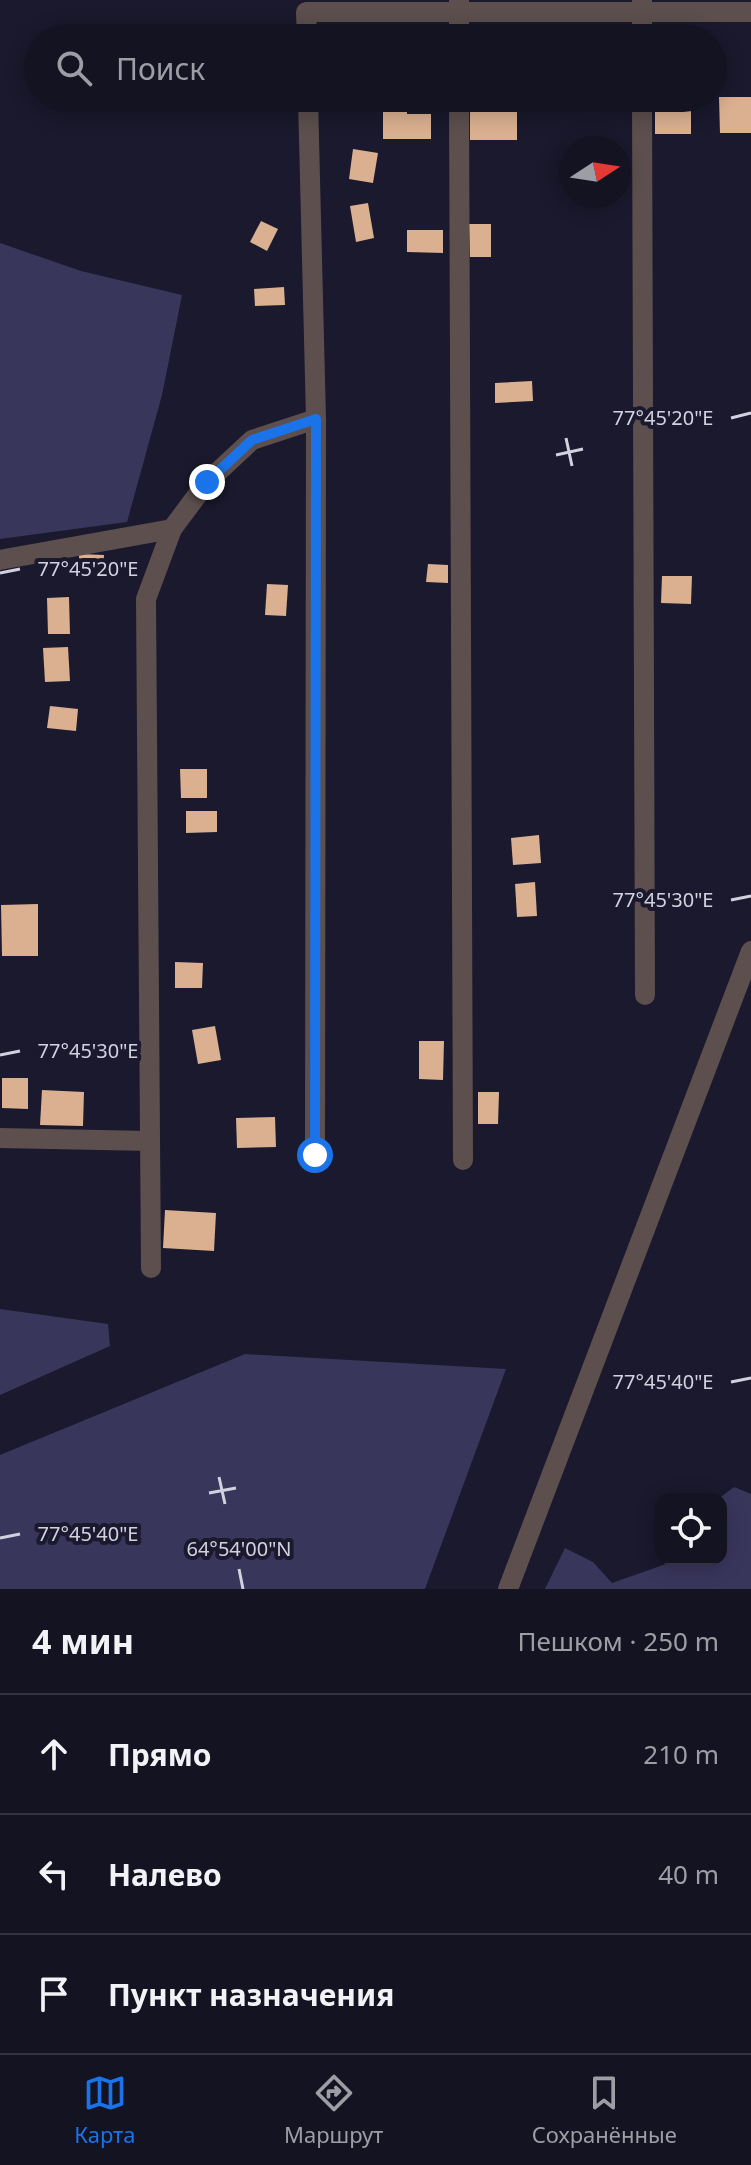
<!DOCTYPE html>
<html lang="ru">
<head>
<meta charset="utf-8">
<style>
	body { margin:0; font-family:"Noto Sans",sans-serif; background:#21202f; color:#f1f3f6 }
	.controls { position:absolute; right:24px; bottom:24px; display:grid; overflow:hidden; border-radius:16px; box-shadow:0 4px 20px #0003 }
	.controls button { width:72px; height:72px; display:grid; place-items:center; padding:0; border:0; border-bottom:2px solid #333240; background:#141322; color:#f1f3f6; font:40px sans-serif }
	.compass { position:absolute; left:559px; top:136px; width:72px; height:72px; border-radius:50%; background:#141322; box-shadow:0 4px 20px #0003; rotate:78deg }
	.stop { position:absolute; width:24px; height:24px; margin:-18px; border:6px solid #1a73e8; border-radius:50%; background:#fff }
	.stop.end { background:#1a73e8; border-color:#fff; box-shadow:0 2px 8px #0008 }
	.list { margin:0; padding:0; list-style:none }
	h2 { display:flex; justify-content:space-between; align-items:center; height:104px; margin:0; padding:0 32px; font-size:34px }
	h2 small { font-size:26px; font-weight:400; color:#9d9ea5 }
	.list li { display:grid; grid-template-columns:52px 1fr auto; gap:24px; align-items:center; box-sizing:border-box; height:120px; padding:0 32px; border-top:2px solid #333240 }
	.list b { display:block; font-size:30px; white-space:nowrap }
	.list em { font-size:26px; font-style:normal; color:#9d9ea5 }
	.icon { flex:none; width:44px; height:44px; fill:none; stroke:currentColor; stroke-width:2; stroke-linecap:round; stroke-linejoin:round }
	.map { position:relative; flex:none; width:751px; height:1589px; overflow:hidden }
	.search { position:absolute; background:#141322; box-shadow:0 4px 20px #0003; left:24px; right:24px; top:24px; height:88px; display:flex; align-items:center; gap:20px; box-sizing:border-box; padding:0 28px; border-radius:44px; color:#9d9ea5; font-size:30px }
	.sheet { height:464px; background:#141322 }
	nav { display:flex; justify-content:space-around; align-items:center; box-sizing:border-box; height:112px; border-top:2px solid #333240; background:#141322; font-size:22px; color:#9d9ea5 }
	nav a { display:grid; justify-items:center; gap:4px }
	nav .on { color:#1a73e8 }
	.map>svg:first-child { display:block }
</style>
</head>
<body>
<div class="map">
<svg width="751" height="1589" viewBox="0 0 751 1589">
	<rect width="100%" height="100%" fill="#1a192d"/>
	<!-- green -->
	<g fill="#39365c">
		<path d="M 0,243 L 81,271 L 182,295 L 162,395 L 127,522 L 0,539 Z"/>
		<path d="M 0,1309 L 108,1324 L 110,1346 L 0,1395 Z"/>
		<path d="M 245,1354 L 506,1369 L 425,1589 L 0,1589 L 0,1455 Z"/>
		<path d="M 734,1487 L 751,1494 L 751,1589 L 545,1589 L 565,1548 L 593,1562 L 612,1583 L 666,1564 L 671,1559 L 721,1559 L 721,1499 L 718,1499 Z"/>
	</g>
	<!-- building -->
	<g fill="#dab090">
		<rect x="317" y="28" width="70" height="10"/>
		<path d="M 719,97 L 751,97 L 751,133 L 720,133 Z"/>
		<rect x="345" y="98" width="30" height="8"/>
		<path d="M 383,98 L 407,98 L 407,114 L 431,114 L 431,139 L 383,139 Z"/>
		<path d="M 470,98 L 508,98 L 507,111 L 517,112 L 517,140 L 470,140 Z"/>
		<rect x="655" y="98" width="36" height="36"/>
		<path d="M 353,149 L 378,153 L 373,183 L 349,179 Z"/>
		<path d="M 368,203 L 374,238 L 356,242 L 350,206 Z"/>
		<path d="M 261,221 L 278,229 L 267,251 L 250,242 Z"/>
		<path d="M 469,224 L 491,224 L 491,257 L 470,257 Z"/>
		<path d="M 407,230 L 443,230 L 443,253 L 407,252 Z"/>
		<path d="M 284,287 L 285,305 L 255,306 L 254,289 Z"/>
		<path d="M 532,381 L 533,401 L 495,403 L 495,383 Z"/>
		<path d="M 79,554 L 104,555 L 103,568 L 79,567 Z"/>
		<path d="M 428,564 L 448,565 L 448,583 L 426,582 Z"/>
		<path d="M 662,576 L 692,576 L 691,604 L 661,603 Z"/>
		<path d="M 267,584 L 288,585 L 286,616 L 265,615 Z"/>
		<path d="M 69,597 L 70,634 L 48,634 L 47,598 Z"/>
		<path d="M 68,647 L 70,681 L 45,682 L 43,648 Z"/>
		<path d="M 50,706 L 78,709 L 76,731 L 47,728 Z"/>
		<path d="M 180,769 L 207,769 L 207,798 L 181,798 Z"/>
		<path d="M 186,811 L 217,811 L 217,832 L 186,833 Z"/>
		<path d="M 539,835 L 541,863 L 513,865 L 511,838 Z"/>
		<path d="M 535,882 L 537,916 L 517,917 L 515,884 Z"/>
		<path d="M 38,904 L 38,956 L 2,956 L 1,905 Z"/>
		<path d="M 175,962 L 203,963 L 202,988 L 175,988 Z"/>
		<path d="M 215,1026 L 221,1060 L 198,1064 L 192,1030 Z"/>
		<path d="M 419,1041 L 444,1041 L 443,1080 L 419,1079 Z"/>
		<path d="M 2,1078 L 28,1078 L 28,1109 L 2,1108 Z"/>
		<path d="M 42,1090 L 84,1092 L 83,1126 L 40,1125 Z"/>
		<path d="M 478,1092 L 499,1092 L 498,1124 L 478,1124 Z"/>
		<path d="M 275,1117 L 276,1147 L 237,1148 L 236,1118 Z"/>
		<path d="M 165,1210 L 216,1213 L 214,1251 L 163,1248 Z"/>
	</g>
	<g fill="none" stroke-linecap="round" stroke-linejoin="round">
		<!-- minor -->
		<g stroke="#5c4f4e" stroke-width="20">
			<path d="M 459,0 L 459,38"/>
			<path d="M 642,0 L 642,38"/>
			<path d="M 307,38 L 306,12 L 751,12"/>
			<path d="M 308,98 L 316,419 L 315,1155"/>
			<path d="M 459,98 L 463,1160"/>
			<path d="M 642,98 L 645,995"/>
			<path d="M 0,560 L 172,529"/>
			<path d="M 0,1138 L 150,1141"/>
			<path d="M 151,1268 L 146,599 L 172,529 L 207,482 L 252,440 L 316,419"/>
			<path d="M 508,1589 L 751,951"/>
		</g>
	</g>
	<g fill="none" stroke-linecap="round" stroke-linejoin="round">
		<!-- route -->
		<path stroke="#1a73e8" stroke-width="10" d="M 207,482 L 252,440 L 316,419 L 315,1155"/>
	</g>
	<!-- ticks -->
	<path fill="none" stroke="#d1d1e0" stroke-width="3" d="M 731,418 L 751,413M 566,438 L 572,466M 556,455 L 583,449M 0,573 L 20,569M 731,900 L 751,896M 0,1055 L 20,1051M 731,1382 L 751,1378M 219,1477 L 225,1504M 209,1493 L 236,1488M 0,1538 L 20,1534M 239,1569 L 243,1589"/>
	<g font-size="20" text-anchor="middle" fill="#d1d1e0" stroke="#1a192d" stroke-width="8" stroke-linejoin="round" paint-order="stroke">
		<text x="663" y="425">77°45'20"E</text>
		<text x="88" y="576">77°45'20"E</text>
		<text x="663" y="907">77°45'30"E</text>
		<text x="88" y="1058">77°45'30"E</text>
		<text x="663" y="1389">77°45'40"E</text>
		<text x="88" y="1541">77°45'40"E</text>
		<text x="239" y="1556">64°54'00"N</text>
	</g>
</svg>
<div class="controls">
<button><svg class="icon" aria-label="locate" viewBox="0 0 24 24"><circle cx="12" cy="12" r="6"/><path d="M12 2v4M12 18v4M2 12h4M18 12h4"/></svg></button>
</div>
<svg class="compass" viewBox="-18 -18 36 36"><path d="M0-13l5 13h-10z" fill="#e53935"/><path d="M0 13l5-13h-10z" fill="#9d9ea5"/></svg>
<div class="stop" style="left:315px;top:1155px"></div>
<div class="stop end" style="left:207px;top:482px"></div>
<div class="search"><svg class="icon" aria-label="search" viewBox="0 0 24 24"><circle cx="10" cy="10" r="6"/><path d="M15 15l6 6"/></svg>Поиск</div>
</div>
<section class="sheet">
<h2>4 мин<small>Пешком · 250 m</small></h2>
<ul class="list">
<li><svg class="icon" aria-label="ahead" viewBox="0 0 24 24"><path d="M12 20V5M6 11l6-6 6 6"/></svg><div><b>Прямо</b></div><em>210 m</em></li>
<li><svg class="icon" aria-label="left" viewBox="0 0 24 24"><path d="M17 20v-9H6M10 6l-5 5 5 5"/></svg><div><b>Налево</b></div><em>40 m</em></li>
<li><svg class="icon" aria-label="arrive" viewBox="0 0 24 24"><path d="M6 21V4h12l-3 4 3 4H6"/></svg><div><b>Пункт назначения</b></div></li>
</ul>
</section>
<nav>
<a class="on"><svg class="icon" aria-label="map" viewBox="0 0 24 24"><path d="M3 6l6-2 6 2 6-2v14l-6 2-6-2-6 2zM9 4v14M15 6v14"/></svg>Карта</a>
<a><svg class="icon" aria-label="directions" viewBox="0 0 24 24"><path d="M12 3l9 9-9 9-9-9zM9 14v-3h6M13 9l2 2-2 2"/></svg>Маршрут</a>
<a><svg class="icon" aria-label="saved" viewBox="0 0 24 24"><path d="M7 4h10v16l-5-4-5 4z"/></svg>Сохранённые</a>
</nav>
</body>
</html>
